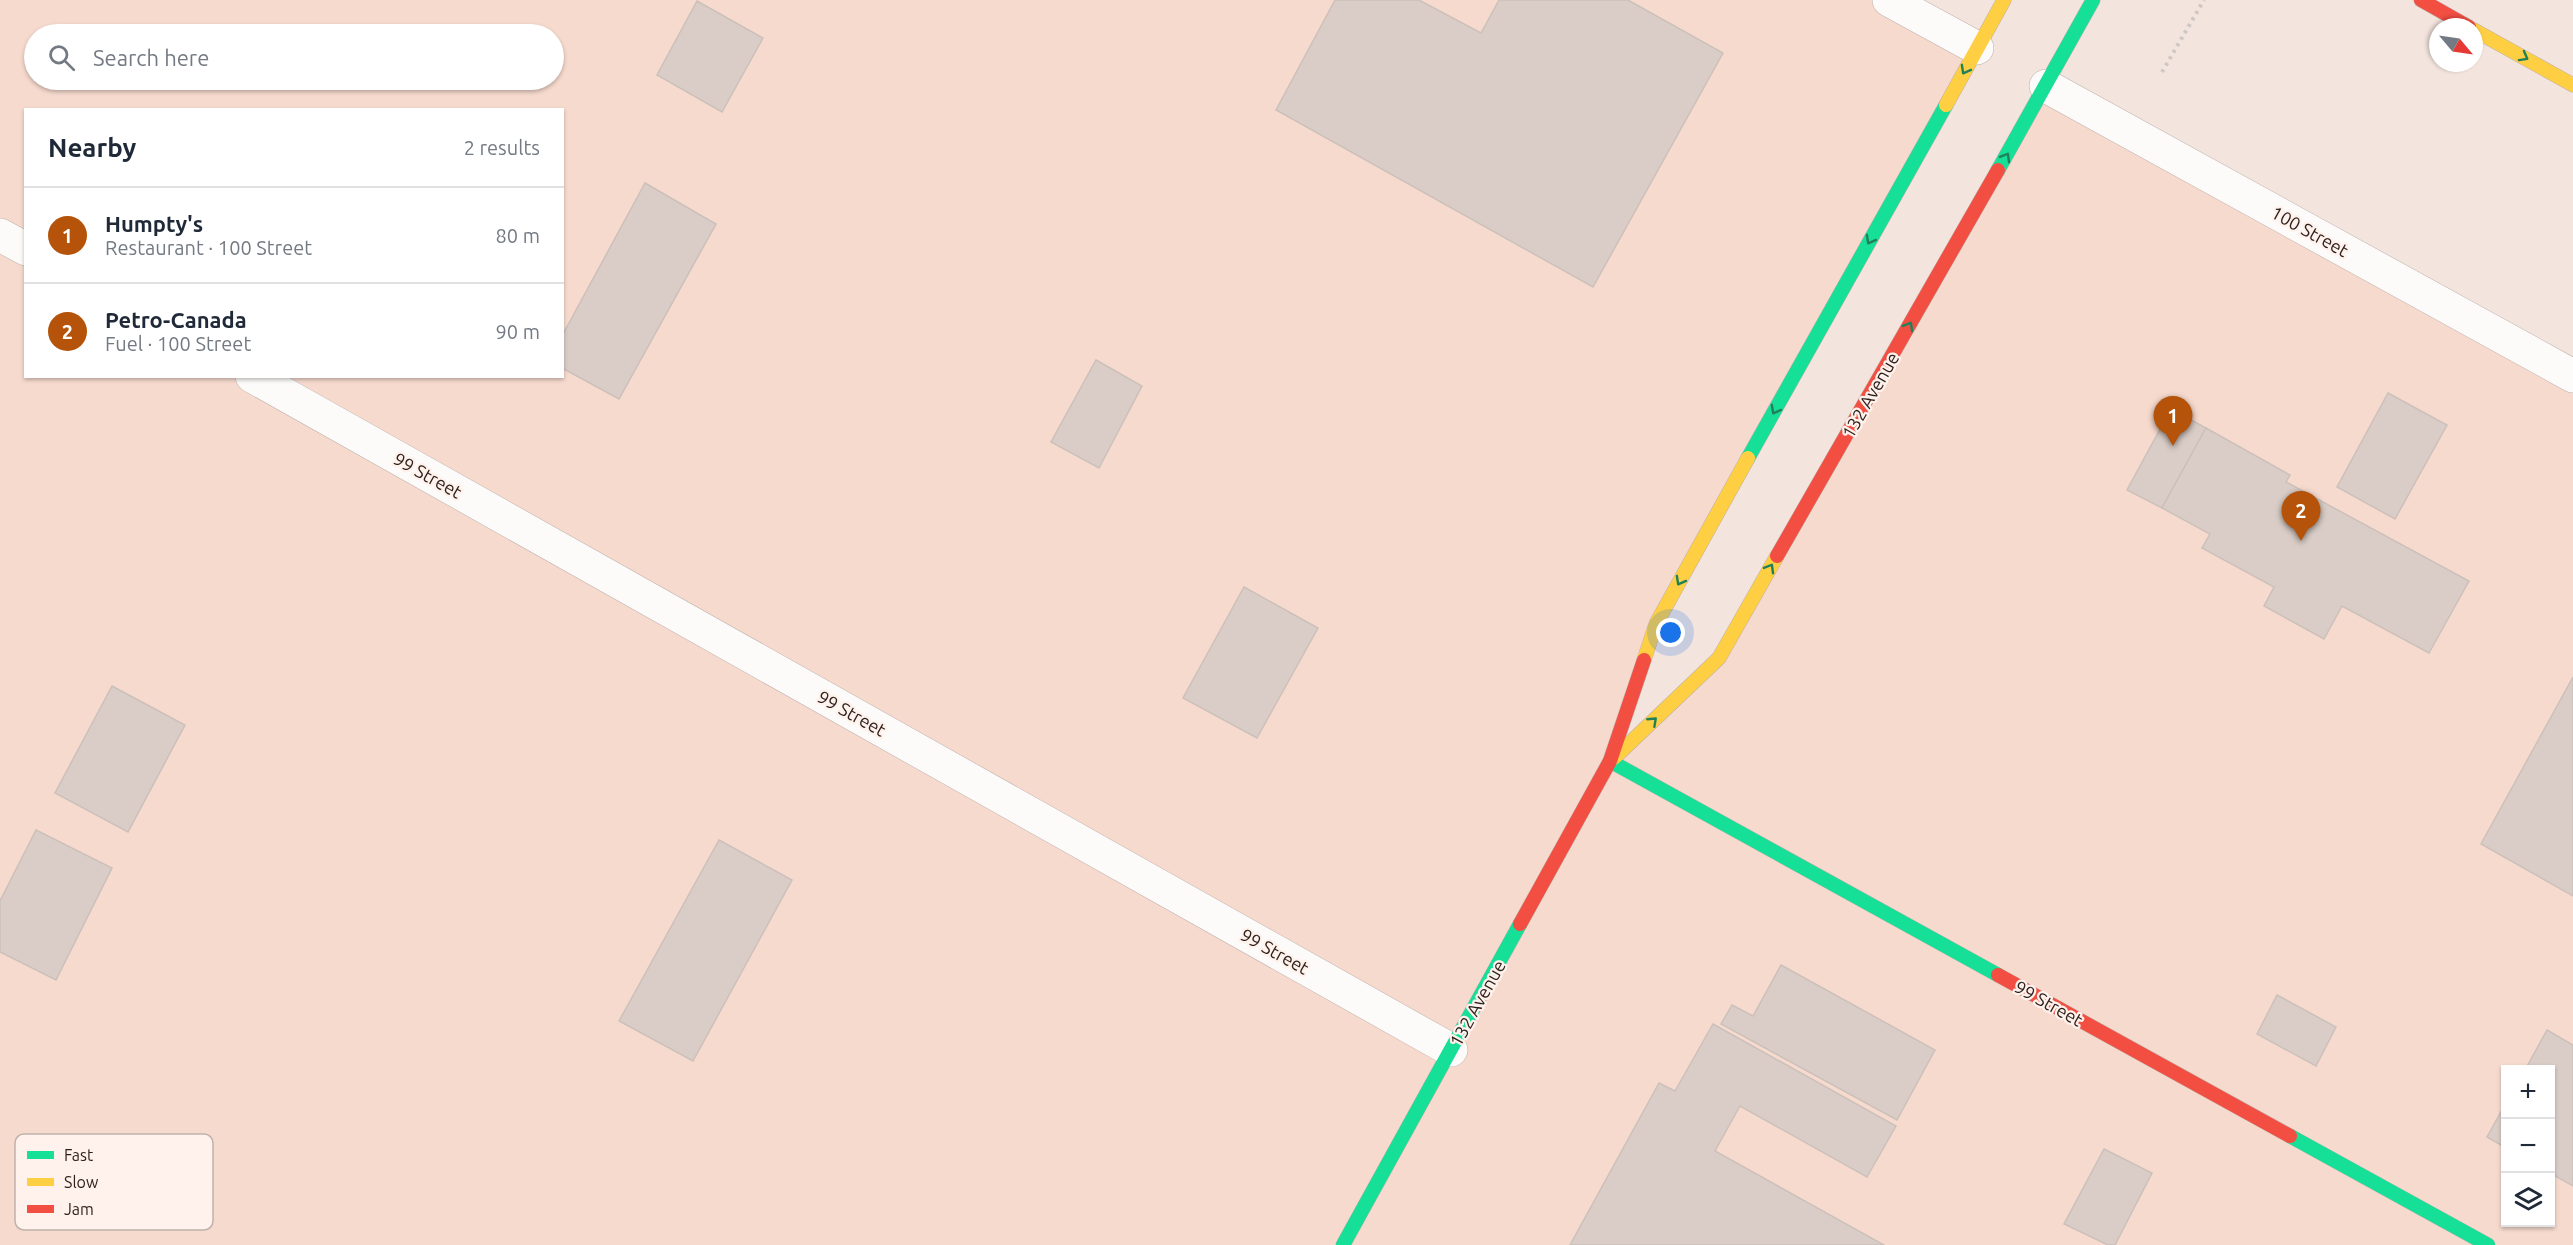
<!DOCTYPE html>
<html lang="en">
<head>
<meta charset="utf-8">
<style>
	body { margin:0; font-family:Ubuntu,sans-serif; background:#f6f6f7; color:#1f2937 }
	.controls { position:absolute; right:18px; bottom:18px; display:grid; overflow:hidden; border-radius:0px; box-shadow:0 2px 4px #0004 }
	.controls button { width:54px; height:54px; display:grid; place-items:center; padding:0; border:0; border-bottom:2px solid #e0e1e3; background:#fff; color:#1f2937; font:30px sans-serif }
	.compass { position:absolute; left:2429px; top:18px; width:54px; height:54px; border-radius:50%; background:#fff; box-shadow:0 2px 4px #0004; rotate:119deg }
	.you { position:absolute; left:1671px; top:633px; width:21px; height:21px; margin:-15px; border:4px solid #fff; border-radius:50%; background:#1a73e8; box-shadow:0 0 0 9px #1a73e833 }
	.badge { display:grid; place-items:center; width:39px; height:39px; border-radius:50%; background:#b45309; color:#fff; font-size:20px; font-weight:700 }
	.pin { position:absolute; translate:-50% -50px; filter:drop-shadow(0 2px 3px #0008) }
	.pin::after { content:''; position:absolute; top:32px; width:21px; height:18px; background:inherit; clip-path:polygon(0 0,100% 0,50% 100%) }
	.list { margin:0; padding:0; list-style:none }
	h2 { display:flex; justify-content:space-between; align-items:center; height:78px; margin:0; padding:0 24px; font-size:26px }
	h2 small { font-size:20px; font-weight:400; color:#747a83 }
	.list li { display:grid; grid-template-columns:39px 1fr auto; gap:18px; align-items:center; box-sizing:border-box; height:96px; padding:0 24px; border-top:2px solid #e0e1e3 }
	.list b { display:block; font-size:22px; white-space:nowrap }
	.list p { margin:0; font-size:20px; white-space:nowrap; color:#747a83 }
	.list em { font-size:20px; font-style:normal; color:#747a83 }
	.icon { flex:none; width:33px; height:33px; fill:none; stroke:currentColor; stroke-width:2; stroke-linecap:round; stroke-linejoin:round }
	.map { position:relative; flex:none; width:2573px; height:1245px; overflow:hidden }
	.search { position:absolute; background:#fff; box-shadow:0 2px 4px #0004; left:24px; top:24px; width:540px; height:66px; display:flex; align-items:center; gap:15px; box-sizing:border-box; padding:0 21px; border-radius:33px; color:#747a83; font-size:22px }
	.panel { position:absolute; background:#fff; box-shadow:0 2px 4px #0004; left:24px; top:108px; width:540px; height:270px; border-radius:0px }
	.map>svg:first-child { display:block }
</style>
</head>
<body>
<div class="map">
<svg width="2573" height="1245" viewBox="0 0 2573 1245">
	<rect width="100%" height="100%" fill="#f3e4de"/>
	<!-- built -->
	<path fill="#f7dace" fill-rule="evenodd" d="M 0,0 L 1889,0 L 1977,48 L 1656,624 L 1611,760 L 1719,658 L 2046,86 L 2573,371 L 2573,1245 L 0,1245 ZM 34,34 L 554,34 L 554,80 L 34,80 ZM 26,110 L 562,110 L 562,376 L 26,376 ZM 2506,1070 L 2550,1070 L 2550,1222 L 2506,1222 Z"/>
	<!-- building -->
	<g fill="#dacdc7" stroke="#ccc0ba" stroke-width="1.5">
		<path d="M 1335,0 L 1419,0 L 1481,33 L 1499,0 L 1628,0 L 1723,53 L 1593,287 L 1276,110 Z"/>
		<path d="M 697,1 L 763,38 L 722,112 L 657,75 Z"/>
		<path d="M 645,183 L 716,224 L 619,399 L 562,368 L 562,336 Z"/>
		<path d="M 1096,360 L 1142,386 L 1099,468 L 1051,442 Z"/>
		<path d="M 2388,393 L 2447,425 L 2395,519 L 2337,487 Z"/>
		<path d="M 2171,409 L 2206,428 L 2162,508 L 2127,490 Z"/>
		<path d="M 2206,428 L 2290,475 L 2286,482 L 2469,581 L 2429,653 L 2342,606 L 2324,639 L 2264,606 L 2274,587 L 2202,548 L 2210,534 L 2162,508 Z"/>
		<path d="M 1244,587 L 1318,628 L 1257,738 L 1183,698 Z"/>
		<path d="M 2573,677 L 2573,896 L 2481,844 Z"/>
		<path d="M 112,686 L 185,725 L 128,832 L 55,793 Z"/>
		<path d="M 36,830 L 112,868 L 56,980 L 0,952 L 0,901 Z"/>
		<path d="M 719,840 L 792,880 L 693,1061 L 619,1021 Z"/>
		<path d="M 1781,965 L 1935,1050 L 1897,1120 L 1721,1024 L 1732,1005 L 1753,1016 Z"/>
		<path d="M 2277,995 L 2336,1027 L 2316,1066 L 2257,1034 Z"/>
		<path d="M 1713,1024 L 1896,1126 L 1867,1177 L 1740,1106 L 1715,1151 L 1884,1245 L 1570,1245 L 1659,1083 L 1675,1091 Z"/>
		<path d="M 2547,1030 L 2573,1045 L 2573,1186 L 2550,1173 L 2550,1070 L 2525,1070 Z"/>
		<path d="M 2506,1103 L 2506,1148 L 2487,1137 Z"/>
		<path d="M 2104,1149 L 2152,1173 L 2115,1245 L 2108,1245 L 2064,1224 Z"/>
	</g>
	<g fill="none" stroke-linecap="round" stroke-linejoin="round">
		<!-- street casing -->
		<g stroke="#beb1ac" stroke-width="34">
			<g id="street">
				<path d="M 1889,0 L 1977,48"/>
				<path d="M 2046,86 L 2573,376"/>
				<path d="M 0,235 L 26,249"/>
				<path d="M 252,376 L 1451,1050"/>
			</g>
		</g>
		<!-- fast casing -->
		<g stroke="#beb1ac" stroke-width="15">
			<g id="fast">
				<path d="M 1998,170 L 2093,0"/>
				<path d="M 1748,458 L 1946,105"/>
				<path d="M 1610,761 L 1998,975"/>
				<path d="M 2290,1136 L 2488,1245"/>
				<path d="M 1343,1245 L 1520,924"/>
			</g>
		</g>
		<!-- slow casing -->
		<g stroke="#beb1ac" stroke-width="15">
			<g id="slow">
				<path d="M 2474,30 L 2573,85"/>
				<path d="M 1946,105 L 2004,0"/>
				<path d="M 1644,660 L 1656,624 L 1748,458"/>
				<path d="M 1614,758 L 1719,658 L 1777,556"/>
			</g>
		</g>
		<!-- jam casing -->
		<g stroke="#beb1ac" stroke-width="15">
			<g id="jam">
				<path d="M 2421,0 L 2469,27"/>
				<path d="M 1777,556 L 1998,170"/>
				<path d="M 1520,924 L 1610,761 L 1644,660"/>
				<path d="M 1998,975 L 2290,1136"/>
			</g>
		</g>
		<!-- path -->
		<path stroke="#cec8c4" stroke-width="4" stroke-dasharray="3 4.5" stroke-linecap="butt" d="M 2162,72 L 2204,0"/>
		<!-- street -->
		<use href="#street" stroke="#fdfbfa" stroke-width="33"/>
		<!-- fast -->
		<use href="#fast" stroke="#16e098" stroke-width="14"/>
		<!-- slow -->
		<use href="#slow" stroke="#ffcf43" stroke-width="14"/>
		<!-- jam -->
		<use href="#jam" stroke="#f24e42" stroke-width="14"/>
	</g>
	<!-- one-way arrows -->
	<defs><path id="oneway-chevron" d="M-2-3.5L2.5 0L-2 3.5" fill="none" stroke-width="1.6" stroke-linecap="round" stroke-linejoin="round" transform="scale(1.5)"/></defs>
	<g stroke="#208059">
		<use href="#oneway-chevron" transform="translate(2524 57) rotate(29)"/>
		<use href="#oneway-chevron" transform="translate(1965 70) rotate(119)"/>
		<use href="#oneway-chevron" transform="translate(2006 157) rotate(-60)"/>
		<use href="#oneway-chevron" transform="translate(1870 240) rotate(119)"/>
		<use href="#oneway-chevron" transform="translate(1909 326) rotate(-60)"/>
		<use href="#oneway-chevron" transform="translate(1775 410) rotate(119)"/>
		<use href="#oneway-chevron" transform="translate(1770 568) rotate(-60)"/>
		<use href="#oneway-chevron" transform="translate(1680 581) rotate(119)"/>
		<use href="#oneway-chevron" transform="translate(1653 721) rotate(-43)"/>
	</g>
	<g text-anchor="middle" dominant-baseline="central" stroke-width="4.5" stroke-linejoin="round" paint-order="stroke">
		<!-- street labels -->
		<g font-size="18" fill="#2b1f1a" stroke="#fff1eb">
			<text transform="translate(2310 231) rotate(29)">100 Street</text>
			<text transform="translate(1870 395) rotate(-60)">132 Avenue</text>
			<text transform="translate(428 475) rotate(29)">99 Street</text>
			<text transform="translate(852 713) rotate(29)">99 Street</text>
			<text transform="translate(1275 951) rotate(29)">99 Street</text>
			<text transform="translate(1477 1003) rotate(-61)">132 Avenue</text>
			<text transform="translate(2049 1003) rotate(29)">99 Street</text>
		</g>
	</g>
	<!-- legend -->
	<rect x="15" y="1134" width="198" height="96" rx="9" fill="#fff1eb" stroke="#bfb2ac" stroke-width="1.5"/>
	<rect x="27" y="1151" width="27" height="8" fill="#16e098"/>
	<rect x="27" y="1178" width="27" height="8" fill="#ffcf43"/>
	<rect x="27" y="1205" width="27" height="8" fill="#f24e42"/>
	<g font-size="16" fill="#2b1f1a">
		<text x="64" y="1161">Fast</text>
		<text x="64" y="1188">Slow</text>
		<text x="64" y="1215">Jam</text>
	</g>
</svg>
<div class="controls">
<button>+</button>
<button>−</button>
<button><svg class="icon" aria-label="layers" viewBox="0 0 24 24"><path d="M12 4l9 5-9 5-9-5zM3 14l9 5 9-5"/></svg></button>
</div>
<svg class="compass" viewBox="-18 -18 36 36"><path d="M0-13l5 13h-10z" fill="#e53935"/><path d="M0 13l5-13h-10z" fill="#747a83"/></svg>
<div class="you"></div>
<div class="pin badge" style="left:2173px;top:446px">1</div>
<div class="pin badge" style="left:2301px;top:541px">2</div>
<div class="search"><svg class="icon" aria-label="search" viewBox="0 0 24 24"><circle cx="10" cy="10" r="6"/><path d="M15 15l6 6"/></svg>Search here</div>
<section class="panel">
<h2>Nearby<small>2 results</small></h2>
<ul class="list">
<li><span class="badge">1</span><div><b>Humpty's</b><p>Restaurant · 100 Street</p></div><em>80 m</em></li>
<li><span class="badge">2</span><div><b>Petro-Canada</b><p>Fuel · 100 Street</p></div><em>90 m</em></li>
</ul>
</section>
</div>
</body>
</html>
